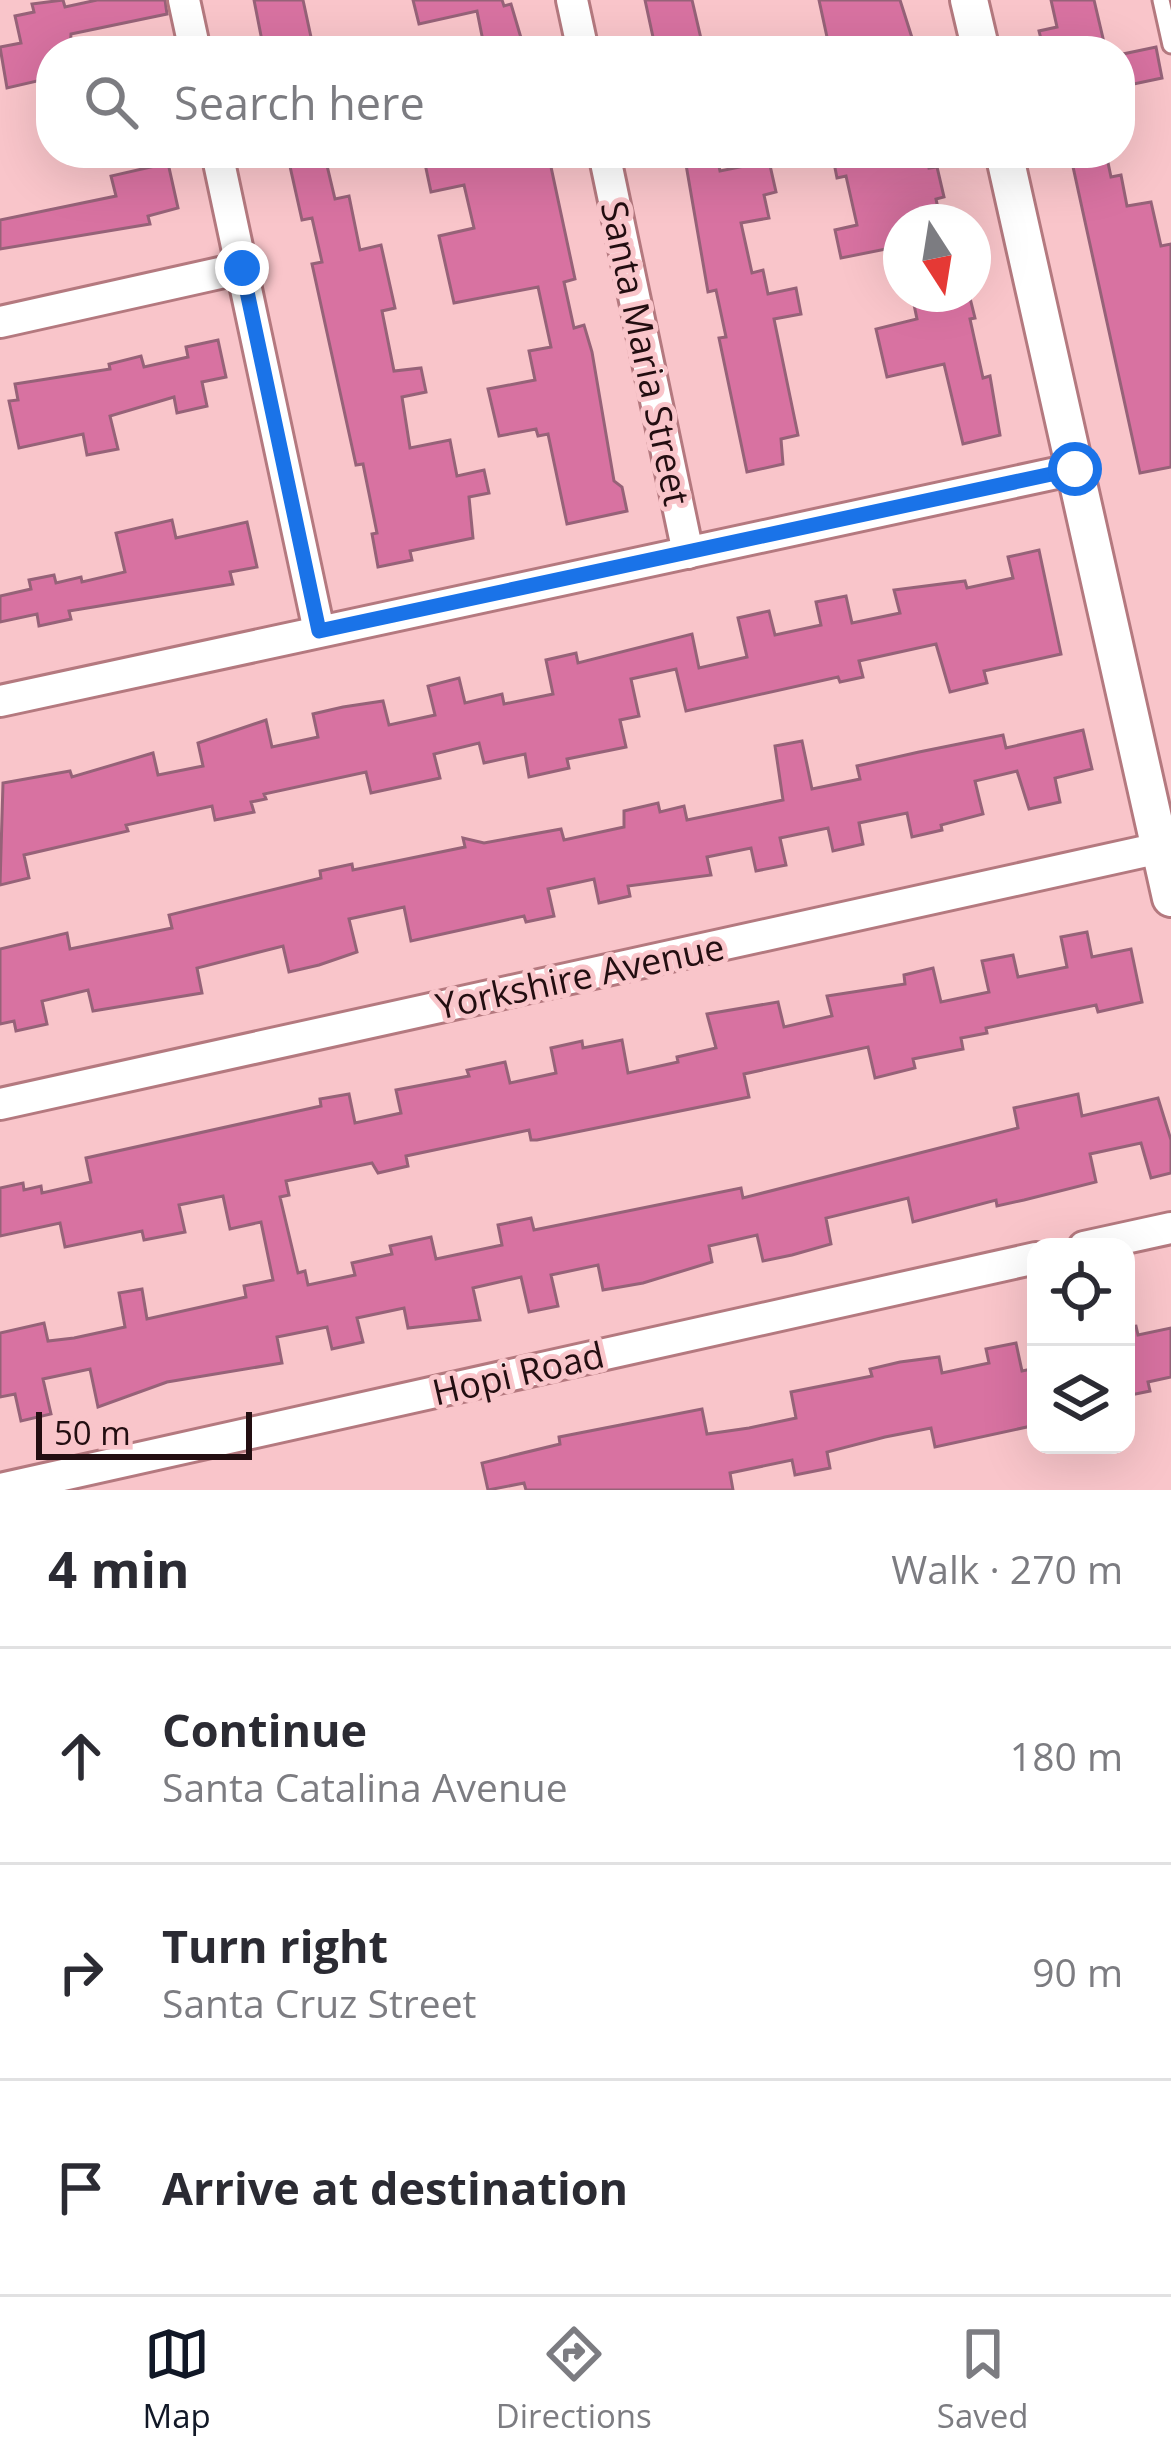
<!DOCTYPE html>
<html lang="en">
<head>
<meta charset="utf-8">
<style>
	body { margin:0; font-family:"Open Sans",sans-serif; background:#f7f7f7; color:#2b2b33 }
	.controls { position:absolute; right:36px; bottom:36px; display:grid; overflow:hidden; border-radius:24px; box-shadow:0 12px 48px #0002 }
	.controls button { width:108px; height:108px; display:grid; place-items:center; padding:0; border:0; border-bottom:3px solid #e1e1e2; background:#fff; color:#2b2b33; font:60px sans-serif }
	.compass { position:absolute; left:883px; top:204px; width:108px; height:108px; border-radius:50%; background:#fff; box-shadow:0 12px 48px #0002; rotate:168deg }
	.scale { position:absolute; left:36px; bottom:30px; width:216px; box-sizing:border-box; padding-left:12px; border:6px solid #230e11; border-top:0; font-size:33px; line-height:42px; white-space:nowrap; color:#230e11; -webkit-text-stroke:9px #f9c5ca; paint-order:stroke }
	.stop { position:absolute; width:36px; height:36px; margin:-27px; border:9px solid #1a73e8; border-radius:50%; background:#fff }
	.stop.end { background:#1a73e8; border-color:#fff; box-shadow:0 3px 12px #0008 }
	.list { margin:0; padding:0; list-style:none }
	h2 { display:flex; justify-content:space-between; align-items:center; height:156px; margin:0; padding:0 48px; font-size:51px }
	h2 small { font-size:39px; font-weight:400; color:#7c7c81 }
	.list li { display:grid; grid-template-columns:78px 1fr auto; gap:36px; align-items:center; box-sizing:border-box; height:216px; padding:0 48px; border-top:3px solid #e1e1e2 }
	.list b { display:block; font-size:45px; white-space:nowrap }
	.list p { margin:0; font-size:39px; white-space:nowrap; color:#7c7c81 }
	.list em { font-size:39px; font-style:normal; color:#7c7c81 }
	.icon { flex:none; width:66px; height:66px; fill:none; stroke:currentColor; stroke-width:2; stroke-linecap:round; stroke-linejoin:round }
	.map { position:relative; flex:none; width:1171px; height:1490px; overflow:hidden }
	.search { position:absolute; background:#fff; box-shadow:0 12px 48px #0002; left:36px; right:36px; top:36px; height:132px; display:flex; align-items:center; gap:30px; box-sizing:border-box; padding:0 42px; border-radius:48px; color:#7c7c81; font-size:45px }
	.sheet { height:804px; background:#fff }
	nav { display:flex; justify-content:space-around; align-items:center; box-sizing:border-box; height:168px; border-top:3px solid #e1e1e2; background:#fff; font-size:33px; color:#7c7c81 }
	nav a { display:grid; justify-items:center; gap:6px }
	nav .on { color:#111827 }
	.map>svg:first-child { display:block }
</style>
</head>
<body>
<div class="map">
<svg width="1171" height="1490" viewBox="0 0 1171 1490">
	<rect width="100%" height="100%" fill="#f9c5ca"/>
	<!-- building -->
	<g fill="#d872a1" stroke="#966278" stroke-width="3">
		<path d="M 63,0 L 65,7 L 97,0 L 165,0 L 167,14 L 71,34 L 70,51 L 51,51 L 51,65 L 43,67 L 46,79 L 7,88 L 0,47 L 21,43 L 15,16 L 34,12 L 32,4 Z"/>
		<path d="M 254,0 L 303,0 L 314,51 L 264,51 Z"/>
		<path d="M 413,0 L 502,0 L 504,6 L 511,4 L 524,48 L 485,51 L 477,11 L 419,24 Z"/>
		<path d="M 645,0 L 692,0 L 702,43 L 694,45 L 696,51 L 656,51 Z"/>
		<path d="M 819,0 L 900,0 L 914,44 L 830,51 Z"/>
		<path d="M 1051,0 L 1094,0 L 1106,51 L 1044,51 L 1039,31 L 1057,27 Z"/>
		<path d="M 1156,47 L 1162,78 L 1129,85 L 1123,54 Z"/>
		<path d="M 287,153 L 324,153 L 335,199 L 349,196 L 360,250 L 381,245 L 395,308 L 382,311 L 394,371 L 421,368 L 426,392 L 402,397 L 410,448 L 450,440 L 457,476 L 484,470 L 489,493 L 469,497 L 473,538 L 410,551 L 412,560 L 378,567 L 372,534 L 377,533 L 363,464 L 356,465 L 312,264 L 322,262 L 312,218 L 302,220 Z"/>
		<path d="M 451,153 L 548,153 L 575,279 L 564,282 L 574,328 L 584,325 L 592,352 L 614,481 L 622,487 L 627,511 L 567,524 L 548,434 L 538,436 L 536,429 L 499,436 L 488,389 L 535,380 L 529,351 L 551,347 L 538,287 L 454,303 L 439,236 L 474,228 L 464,185 L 431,192 L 424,159 Z"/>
		<path d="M 684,153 L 716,153 L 720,171 L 769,161 L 776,192 L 764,195 L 769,218 L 741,223 L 752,273 L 763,270 L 768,294 L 796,288 L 801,314 L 774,319 L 798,435 L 781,439 L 783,464 L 747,472 L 719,338 L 726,337 L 716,290 L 708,292 Z"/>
		<path d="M 832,153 L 926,153 L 929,168 L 937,167 L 944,197 L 936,199 L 941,222 L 901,222 L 901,246 L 841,258 L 835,230 L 857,225 L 846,176 L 837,178 Z"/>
		<path d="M 1070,153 L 1106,153 L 1111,177 L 1121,175 L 1127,206 L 1151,202 L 1161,246 L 1171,244 L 1171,467 L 1140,473 Z"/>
		<path d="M 168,163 L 178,208 L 148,216 L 150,224 L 0,249 L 0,220 L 116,196 L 111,176 Z"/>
		<path d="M 939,294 L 969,294 L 975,318 L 970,319 L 983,378 L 990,376 L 1000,435 L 963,444 L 944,364 L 887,377 L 876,329 L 917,319 L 913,300 Z"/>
		<path d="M 218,340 L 226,377 L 202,382 L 207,406 L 177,413 L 174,397 L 110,416 L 118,449 L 87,455 L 83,434 L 19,448 L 9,401 L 18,400 L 15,384 L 110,369 L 109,364 L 141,356 L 144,367 L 188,357 L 186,347 Z"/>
		<path d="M 172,520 L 176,538 L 247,522 L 257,567 L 230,572 L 233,584 L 69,611 L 71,619 L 39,626 L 37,614 L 0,622 L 0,596 L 31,589 L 29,580 L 54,575 L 56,583 L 81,577 L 82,582 L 125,572 L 116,533 Z"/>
		<path d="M 1039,550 L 1061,654 L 984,671 L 987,683 L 950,692 L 936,644 L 859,661 L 863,677 L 840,682 L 838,677 L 686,711 L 676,669 L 631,679 L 639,716 L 620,720 L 626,747 L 567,759 L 569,768 L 529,777 L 525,754 L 484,763 L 479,743 L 434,754 L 440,778 L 371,793 L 366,772 L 264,794 L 266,799 L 251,802 L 254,812 L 215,820 L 212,806 L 126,825 L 128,831 L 24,855 L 29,878 L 0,885 L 3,783 L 70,771 L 72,777 L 153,753 L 158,775 L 203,766 L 198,743 L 266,720 L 272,747 L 318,737 L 313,714 L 343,707 L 383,701 L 389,725 L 435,715 L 428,686 L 459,678 L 465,703 L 502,694 L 504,704 L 553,694 L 546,660 L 576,653 L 578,663 L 692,634 L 699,668 L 747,657 L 738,618 L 769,611 L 775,635 L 821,625 L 816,602 L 846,596 L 852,623 L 900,613 L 894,590 L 965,581 L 967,588 L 1013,578 L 1008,557 Z"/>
		<path d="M 1083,730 L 1092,769 L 1055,778 L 1060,802 L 1029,809 L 1017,771 L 975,781 L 983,814 L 941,825 L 942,830 L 912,837 L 907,813 L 859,823 L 863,844 L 833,851 L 828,828 L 780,838 L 786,865 L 756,871 L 751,848 L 707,857 L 711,875 L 628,886 L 630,896 L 599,903 L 594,879 L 548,889 L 554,916 L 526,922 L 524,916 L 411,941 L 404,907 L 349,919 L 357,952 L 319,965 L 289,972 L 283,946 L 197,968 L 202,993 L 93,1011 L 88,990 L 42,1001 L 47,1024 L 16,1031 L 14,1021 L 0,1024 L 0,949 L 67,933 L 70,949 L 172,928 L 169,915 L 321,878 L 320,871 L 352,864 L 353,870 L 465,847 L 463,838 L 484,843 L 561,829 L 564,840 L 624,827 L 624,811 L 658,803 L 660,812 L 684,806 L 687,820 L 783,800 L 775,746 L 802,741 L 812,789 L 860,779 L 857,766 L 919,752 L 1003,735 L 1006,748 Z"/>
		<path d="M 1087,932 L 1092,957 L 1131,949 L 1142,1002 L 1098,1012 L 1096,1005 L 986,1028 L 987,1033 L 961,1038 L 963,1049 L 913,1059 L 915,1068 L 875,1078 L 868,1047 L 744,1074 L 749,1097 L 537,1140 L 531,1140 L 529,1130 L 406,1156 L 408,1166 L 378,1173 L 372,1163 L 286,1181 L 289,1195 L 280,1197 L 298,1273 L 305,1271 L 308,1285 L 355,1275 L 352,1263 L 392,1254 L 390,1246 L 431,1237 L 436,1259 L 502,1245 L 498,1225 L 531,1218 L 534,1230 L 741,1188 L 743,1198 L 1018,1128 L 1014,1108 L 1078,1094 L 1082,1116 L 1158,1098 L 1171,1140 L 1171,1173 L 1151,1178 L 1141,1143 L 1090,1154 L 1096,1182 L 1024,1200 L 997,1206 L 996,1200 L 913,1222 L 908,1198 L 826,1218 L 831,1244 L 792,1255 L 763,1261 L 757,1235 L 709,1246 L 712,1262 L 643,1283 L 603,1290 L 598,1265 L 551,1275 L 558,1306 L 529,1312 L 521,1277 L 473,1288 L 480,1320 L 408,1328 L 404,1308 L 357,1318 L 363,1342 L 332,1349 L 327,1327 L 277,1337 L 282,1363 L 167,1382 L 98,1407 L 90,1369 L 43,1379 L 51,1414 L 21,1421 L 15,1394 L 0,1397 L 0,1333 L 44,1323 L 48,1341 L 74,1338 L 125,1327 L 119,1293 L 142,1289 L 147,1319 L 246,1297 L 244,1286 L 273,1280 L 261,1222 L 230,1229 L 223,1196 L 179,1205 L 185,1232 L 144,1240 L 142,1231 L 65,1247 L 60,1223 L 0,1236 L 0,1188 L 23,1183 L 24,1190 L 41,1186 L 42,1193 L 91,1182 L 86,1158 L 321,1106 L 320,1099 L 349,1094 L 355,1123 L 401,1113 L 396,1090 L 469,1076 L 467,1070 L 505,1062 L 510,1083 L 556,1073 L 551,1048 L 582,1041 L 583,1048 L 622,1040 L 628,1073 L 678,1062 L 677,1057 L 716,1048 L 707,1014 L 778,1002 L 784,1027 L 832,1016 L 827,996 L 905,984 L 904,975 L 933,968 L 941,1002 L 989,992 L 982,961 L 1013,955 L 1018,977 L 1067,967 L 1061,937 Z"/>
		<path d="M 1136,1326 L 1138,1335 L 1171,1328 L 1171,1377 L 1148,1382 L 1150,1391 L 1126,1396 L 1126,1327 Z"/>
		<path d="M 1016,1343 L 1022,1371 L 1036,1368 L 1036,1425 L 935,1447 L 931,1428 L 885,1437 L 827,1452 L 830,1468 L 795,1475 L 792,1460 L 730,1473 L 733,1490 L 526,1490 L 524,1483 L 488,1490 L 482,1463 L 560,1444 L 559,1437 L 702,1409 L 707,1434 L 749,1428 L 796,1418 L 791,1392 L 872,1376 L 870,1369 L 900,1362 L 939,1357 L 942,1373 L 989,1363 L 986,1349 Z"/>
	</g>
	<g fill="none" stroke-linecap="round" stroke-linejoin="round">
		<!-- service casing -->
		<g stroke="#b4797f" stroke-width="21">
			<path id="service" d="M 1161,0 L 1171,45"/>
		</g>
		<!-- minor casing -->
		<g stroke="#b4797f" stroke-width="36">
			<g id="minor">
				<path d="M 184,0 L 195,51"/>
				<path d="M 572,0 L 583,51"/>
				<path d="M 217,153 L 319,631"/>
				<path d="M 604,153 L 688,553"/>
				<path d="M 0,322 L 242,268"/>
				<path d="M 0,701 L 1075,469"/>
				<path d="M 0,1104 L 1160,848"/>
				<path d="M 1084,1247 L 1171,1228"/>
				<path d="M 0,1489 L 1036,1258"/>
			</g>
		</g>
		<!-- tertiary casing -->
		<g stroke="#b4797f" stroke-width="42">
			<g id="tertiary">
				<path d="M 969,0 L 981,51"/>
				<path d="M 1004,153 L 1171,898"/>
			</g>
		</g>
		<!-- service -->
		<use href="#service" stroke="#fff" stroke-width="15"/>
		<!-- minor -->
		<use href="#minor" stroke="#fff" stroke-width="30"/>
		<!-- tertiary -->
		<use href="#tertiary" stroke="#fff" stroke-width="36"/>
	</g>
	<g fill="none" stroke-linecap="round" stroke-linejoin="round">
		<!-- route -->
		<path stroke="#1a73e8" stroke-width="15" d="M 242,268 L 319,631 L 1075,469"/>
	</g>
	<g text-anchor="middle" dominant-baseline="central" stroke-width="10" stroke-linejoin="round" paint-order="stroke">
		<!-- street labels -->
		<g font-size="36" fill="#230e11" stroke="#f9c5ca">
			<text transform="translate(646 353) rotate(78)">Santa Maria Street</text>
			<text transform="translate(580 976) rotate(-12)">Yorkshire Avenue</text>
			<text transform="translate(518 1373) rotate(-13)">Hopi Road</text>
		</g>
	</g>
</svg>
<div class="controls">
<button><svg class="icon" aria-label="locate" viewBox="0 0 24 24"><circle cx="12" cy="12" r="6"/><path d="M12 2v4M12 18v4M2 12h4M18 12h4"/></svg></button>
<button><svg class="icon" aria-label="layers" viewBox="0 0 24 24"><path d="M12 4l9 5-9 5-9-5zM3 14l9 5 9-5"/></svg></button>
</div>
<svg class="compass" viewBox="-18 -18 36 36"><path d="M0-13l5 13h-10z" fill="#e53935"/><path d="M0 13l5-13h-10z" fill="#7c7c81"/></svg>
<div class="scale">50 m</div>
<div class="stop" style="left:1075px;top:469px"></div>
<div class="stop end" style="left:242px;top:268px"></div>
<div class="search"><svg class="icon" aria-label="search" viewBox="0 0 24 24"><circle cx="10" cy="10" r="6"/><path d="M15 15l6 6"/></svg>Search here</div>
</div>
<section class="sheet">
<h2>4 min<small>Walk · 270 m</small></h2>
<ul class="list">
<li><svg class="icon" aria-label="ahead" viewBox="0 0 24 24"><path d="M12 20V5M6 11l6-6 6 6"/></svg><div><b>Continue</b><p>Santa Catalina Avenue</p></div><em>180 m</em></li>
<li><svg class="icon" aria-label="right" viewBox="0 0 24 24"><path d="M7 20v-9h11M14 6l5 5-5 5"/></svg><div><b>Turn right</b><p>Santa Cruz Street</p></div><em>90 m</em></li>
<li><svg class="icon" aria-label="arrive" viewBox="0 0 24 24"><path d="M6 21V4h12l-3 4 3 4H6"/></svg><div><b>Arrive at destination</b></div></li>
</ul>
</section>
<nav>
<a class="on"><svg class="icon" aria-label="map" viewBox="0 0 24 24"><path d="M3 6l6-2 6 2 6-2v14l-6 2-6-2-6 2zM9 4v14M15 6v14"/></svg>Map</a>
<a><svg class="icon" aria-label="directions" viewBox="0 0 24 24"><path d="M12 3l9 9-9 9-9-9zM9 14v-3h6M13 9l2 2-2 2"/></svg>Directions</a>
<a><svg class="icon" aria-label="saved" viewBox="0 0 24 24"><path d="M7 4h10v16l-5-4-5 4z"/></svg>Saved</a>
</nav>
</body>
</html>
